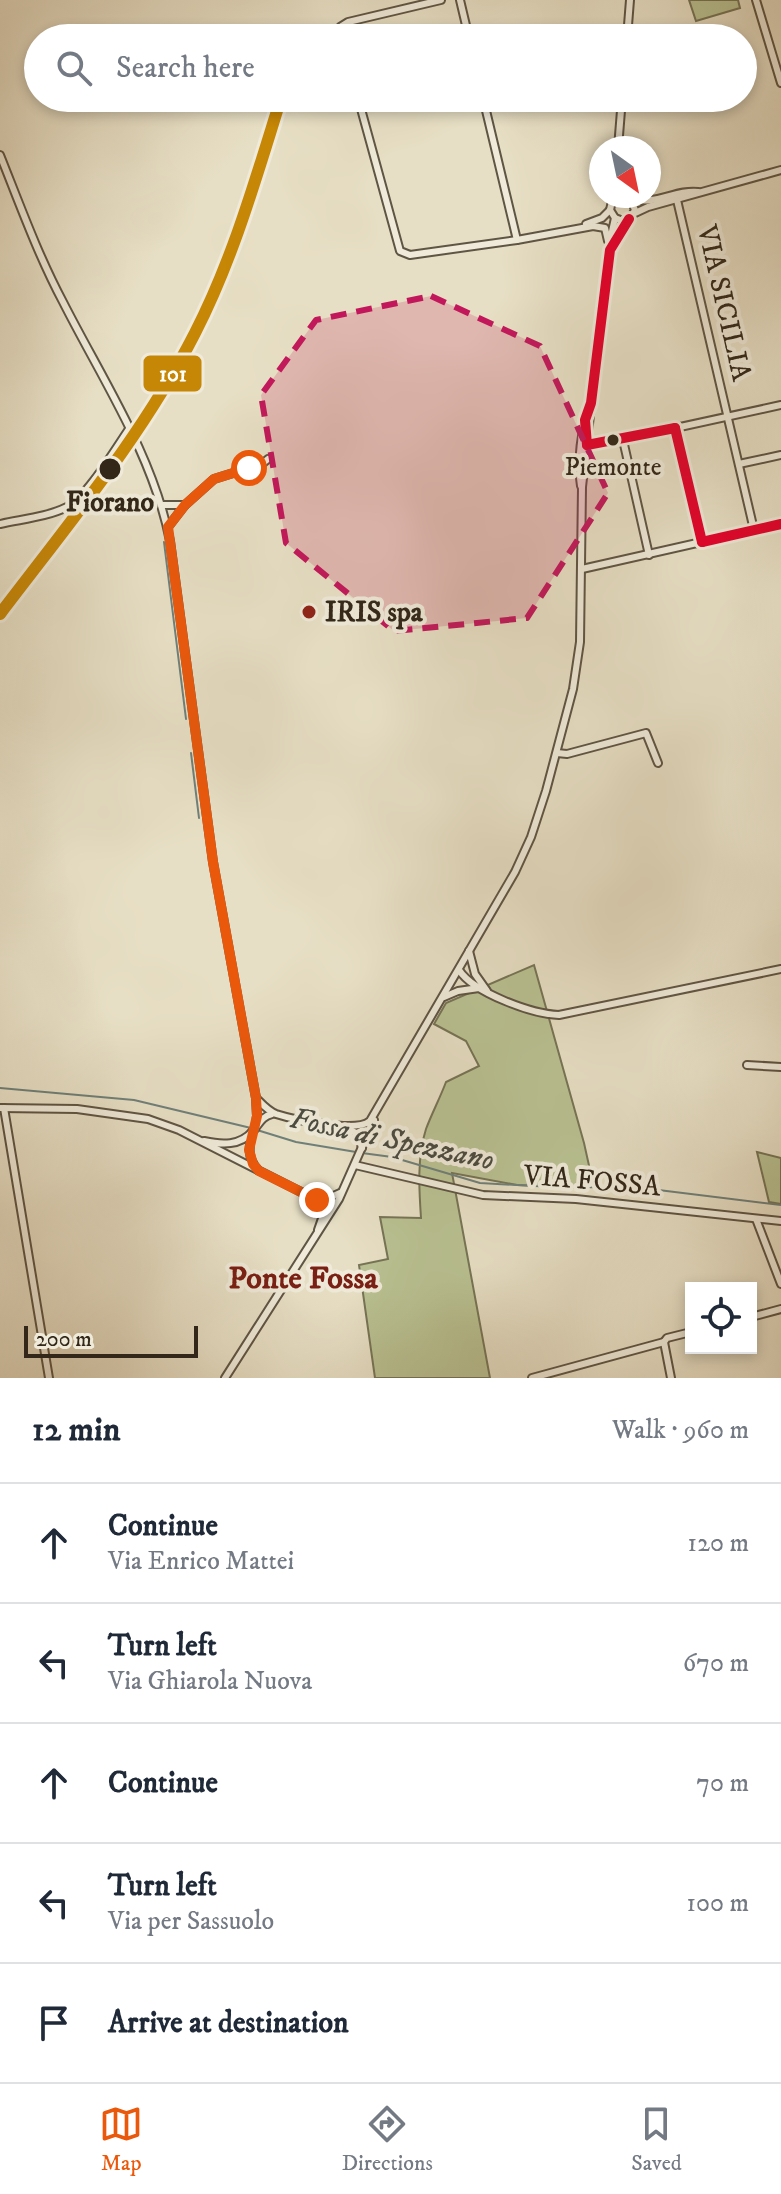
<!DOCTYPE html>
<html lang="en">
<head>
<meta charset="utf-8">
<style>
	body { margin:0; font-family:"IM FELL DW Pica",serif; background:#f6f6f7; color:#1f2937 }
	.controls { position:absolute; right:24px; bottom:24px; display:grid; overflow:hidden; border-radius:0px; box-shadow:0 4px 12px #0003 }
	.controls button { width:72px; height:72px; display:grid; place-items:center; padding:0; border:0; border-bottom:2px solid #e0e1e3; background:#fff; color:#1f2937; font:40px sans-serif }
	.compass { position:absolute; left:589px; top:136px; width:72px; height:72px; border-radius:50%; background:#fff; box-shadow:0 4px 12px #0003; rotate:147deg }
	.scale { position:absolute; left:24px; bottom:20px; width:174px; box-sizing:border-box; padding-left:8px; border:4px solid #322719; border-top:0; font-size:22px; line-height:28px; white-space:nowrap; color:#322719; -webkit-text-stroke:6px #efead9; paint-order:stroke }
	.stop { position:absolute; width:24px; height:24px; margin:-18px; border:6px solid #ea580c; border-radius:50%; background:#fff }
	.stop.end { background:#ea580c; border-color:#fff; box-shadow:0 2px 8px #0008 }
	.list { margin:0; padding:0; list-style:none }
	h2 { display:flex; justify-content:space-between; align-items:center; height:104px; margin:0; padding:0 32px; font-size:34px }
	h2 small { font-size:26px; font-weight:400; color:#747a83 }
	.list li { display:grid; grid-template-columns:52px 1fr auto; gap:24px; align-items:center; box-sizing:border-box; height:120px; padding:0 32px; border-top:2px solid #e0e1e3 }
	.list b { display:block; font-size:30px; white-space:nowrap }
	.list p { margin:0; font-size:26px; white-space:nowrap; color:#747a83 }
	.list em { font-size:26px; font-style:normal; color:#747a83 }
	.icon { flex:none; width:44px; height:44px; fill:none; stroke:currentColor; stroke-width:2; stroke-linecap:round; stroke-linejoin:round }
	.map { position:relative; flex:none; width:781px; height:1378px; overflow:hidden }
	.search { position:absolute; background:#fff; box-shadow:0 4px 12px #0003; left:24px; right:24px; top:24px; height:88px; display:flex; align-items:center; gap:20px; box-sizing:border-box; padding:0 28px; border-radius:44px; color:#747a83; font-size:30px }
	.sheet { height:704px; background:#fff }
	nav { display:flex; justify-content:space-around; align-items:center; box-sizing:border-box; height:112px; border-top:2px solid #e0e1e3; background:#fff; font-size:22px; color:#747a83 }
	nav a { display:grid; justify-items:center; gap:4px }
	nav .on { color:#ea580c }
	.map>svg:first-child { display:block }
</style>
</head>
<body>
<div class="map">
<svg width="781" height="1378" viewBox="0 0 781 1378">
	<rect width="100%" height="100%" fill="#e7dfc5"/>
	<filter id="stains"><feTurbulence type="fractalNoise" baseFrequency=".0025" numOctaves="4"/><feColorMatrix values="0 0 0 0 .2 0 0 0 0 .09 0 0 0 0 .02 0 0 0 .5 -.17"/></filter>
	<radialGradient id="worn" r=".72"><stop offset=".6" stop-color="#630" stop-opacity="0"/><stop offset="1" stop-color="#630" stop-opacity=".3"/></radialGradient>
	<!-- green -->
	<g fill="#b9c192" stroke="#767456" stroke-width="2">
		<path d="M 689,0 L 738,0 L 740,8 L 696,21 Z"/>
		<path d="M 534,965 L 584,1143 L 590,1170 L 586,1188 L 517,1185 L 452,1173 L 490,1378 L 375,1378 L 359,1265 L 388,1259 L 380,1217 L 421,1218 C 419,1189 417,1157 426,1129 C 432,1113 440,1098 446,1082 L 479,1066 L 466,1041 L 434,1024 L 446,1003 Z"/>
		<path d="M 757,1152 L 781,1158 L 781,1204 L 769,1202 Z"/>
	</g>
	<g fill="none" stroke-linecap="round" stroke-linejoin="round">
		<!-- stream -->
		<g stroke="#6f807a" stroke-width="2">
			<path d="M 164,542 L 186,719"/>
			<path d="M 191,753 L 199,818"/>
			<path d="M 0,1088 L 134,1100 L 251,1128"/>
			<path d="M 257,1130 L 296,1142 L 356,1152"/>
			<path d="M 362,1153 L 392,1157 L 480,1183 L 571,1188 L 626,1186 L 781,1205"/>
		</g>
		<!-- minor casing -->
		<g stroke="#5f5544" stroke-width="10">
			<g id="minor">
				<path d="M 460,0 L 469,38"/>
				<path d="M 756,0 L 781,83"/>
				<path d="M 342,38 L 340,27 L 348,22 L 441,0"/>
				<path d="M 627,38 L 630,0"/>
				<path d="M 358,98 L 400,251 L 410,255 L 517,240 L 593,226 L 605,228 L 608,241"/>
				<path d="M 483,98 L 517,240"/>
				<path d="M 618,148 L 622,98"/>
				<path d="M 0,155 C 20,205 38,255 63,302 C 102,379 153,455 170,541 L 213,862 L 256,1098 L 257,1116 L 255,1129"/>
				<path d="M 621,196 L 612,201 L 610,210 L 615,218 L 623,221 L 631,217 L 635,210 L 631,200 L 623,196"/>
				<path d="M 631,198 C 653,207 676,189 698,192"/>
				<path d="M 677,200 L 754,530"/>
				<path d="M 633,214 L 648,207 L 781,170"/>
				<path d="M 586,224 L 602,218 L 610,210"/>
				<path d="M 610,250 L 629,219"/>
				<path d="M 675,428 L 702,542"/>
				<path d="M 623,440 L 649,555"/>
				<path d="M 587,445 L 602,444 L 781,405"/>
				<path d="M 739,464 L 781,455"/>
				<path d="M 581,486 C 577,462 581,429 590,406"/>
				<path d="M 163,505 L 185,505"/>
				<path d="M 0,524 C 22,519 47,517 67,507 C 86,498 116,448 129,429"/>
				<path d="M 168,527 L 185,505 L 214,479 L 262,464 L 268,459"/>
				<path d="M 582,569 L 781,524"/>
				<path d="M 557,753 L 567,754 L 646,733 L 658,763"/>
				<path d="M 469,951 L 475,974 L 487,991"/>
				<path d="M 459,970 C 474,993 532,1014 559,1015 L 781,969"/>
				<path d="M 444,997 L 458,991 L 479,988"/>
				<path d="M 747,1065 L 781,1067"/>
				<path d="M 256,1098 C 262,1104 268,1111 276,1114 C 295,1120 356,1133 370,1121 L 515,872 L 531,837 L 546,791 L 573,689 L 580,642 L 582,487 L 609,245 L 615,218"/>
				<path d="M 0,1108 L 77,1109 L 148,1119 L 179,1130 L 317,1200 L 325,1210 L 318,1230"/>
				<path d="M 4,1108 L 49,1378"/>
				<path d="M 346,1128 L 358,1134 L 362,1148"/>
				<path d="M 252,1132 C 249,1147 247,1158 258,1170"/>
				<path d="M 204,1141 C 222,1145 240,1146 253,1131 C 260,1123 261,1117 272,1114"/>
				<path d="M 355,1165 L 483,1195 L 576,1199 L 781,1221"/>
				<path d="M 317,1200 L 329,1198 L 340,1193"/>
				<path d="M 756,1219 L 781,1284"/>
				<path d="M 751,1317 L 781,1309"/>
				<path d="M 225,1378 L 339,1199 L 374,1120"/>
				<path d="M 532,1378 L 664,1342"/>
				<path d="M 671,1378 L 664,1342 L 667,1338 L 691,1332"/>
			</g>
		</g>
		<!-- minor -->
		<use href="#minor" stroke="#efead9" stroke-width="6"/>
		<!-- bus-1 casing -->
		<g stroke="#efead9" stroke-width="16">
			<g id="bus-1">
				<path d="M 675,428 L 702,542"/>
				<path d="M 587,445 L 585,420 L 591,403 L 610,250 L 629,219"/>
				<path d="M 587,445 L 675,428"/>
				<path d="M 702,542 L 781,524"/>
			</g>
		</g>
		<!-- bus-1 -->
		<use href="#bus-1" stroke="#e4002b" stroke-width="10"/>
		<!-- rail-1 casing -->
		<g stroke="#efead9" stroke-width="18">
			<path id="rail-1" d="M 0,614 C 69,523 143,435 195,333 C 233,259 256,178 281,98"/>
		</g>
		<!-- rail-1 -->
		<use href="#rail-1" stroke="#c68606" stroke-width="12"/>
	</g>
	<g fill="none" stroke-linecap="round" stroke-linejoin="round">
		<!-- route -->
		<path stroke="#ea580c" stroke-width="10" d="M 249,468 L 214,479 L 185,505 L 168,527 L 213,862 L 256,1098 L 257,1116 L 249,1150 L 253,1164 L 259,1171 L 317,1200"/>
	</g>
	<!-- marked area -->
	<path fill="#c2185b" fill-opacity="0.2" stroke="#c2185b" stroke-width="6" stroke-dasharray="16 10" stroke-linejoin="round" d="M 431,296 L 540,346 L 608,493 L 527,618 L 394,631 L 286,543 L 261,395 L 316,320 Z"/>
	<!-- markers -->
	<g fill="#322719" stroke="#efead9" stroke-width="3">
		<circle cx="613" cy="440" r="7"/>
		<circle cx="110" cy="469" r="12"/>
	</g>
	<circle fill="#8f2418" stroke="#efead9" stroke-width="3" cx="309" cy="612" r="8"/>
	<g text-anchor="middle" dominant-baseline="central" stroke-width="8" stroke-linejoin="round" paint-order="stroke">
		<!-- bus labels -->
		<g font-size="26" fill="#322719" stroke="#efead9">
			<text x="613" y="467">Piemonte</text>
		</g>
		<!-- street labels -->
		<g font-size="28" fill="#322719" stroke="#efead9">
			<text transform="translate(724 303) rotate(77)">VIA SICILIA</text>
			<text transform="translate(592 1181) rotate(5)">VIA FOSSA</text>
		</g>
		<!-- stop labels -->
		<g font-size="28" font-weight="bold" fill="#322719" stroke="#efead9">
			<text x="110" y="502">Fiorano</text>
		</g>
		<!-- poi labels -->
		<g font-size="28" font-weight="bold" fill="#322719" stroke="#efead9" text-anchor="start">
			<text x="325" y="612">IRIS spa</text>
		</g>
		<!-- water labels -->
		<g font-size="30" font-style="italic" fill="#4b4c41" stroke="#efead9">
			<text transform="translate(392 1140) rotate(12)">Fossa di Spezzano</text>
		</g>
		<!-- quarter labels -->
		<g font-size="32" font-weight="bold" fill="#7a1f14" stroke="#efead9">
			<text x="303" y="1279">Ponte Fossa</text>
		</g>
	</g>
	<rect stroke="#efead9" stroke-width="3" x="142" y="354" width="61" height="39" rx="8" fill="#c68606"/>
	<g font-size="22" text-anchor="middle" font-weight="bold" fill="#fff">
		<text x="173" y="381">101</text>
	</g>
	<rect width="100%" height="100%" filter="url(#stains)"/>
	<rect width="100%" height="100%" fill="url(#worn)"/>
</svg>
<div class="controls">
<button><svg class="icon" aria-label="locate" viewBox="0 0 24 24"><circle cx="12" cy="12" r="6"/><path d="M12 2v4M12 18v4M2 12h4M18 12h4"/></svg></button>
</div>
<svg class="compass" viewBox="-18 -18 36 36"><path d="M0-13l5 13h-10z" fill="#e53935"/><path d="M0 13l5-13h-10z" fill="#747a83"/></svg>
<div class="scale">200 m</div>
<div class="stop" style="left:249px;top:468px"></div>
<div class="stop end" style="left:317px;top:1200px"></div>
<div class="search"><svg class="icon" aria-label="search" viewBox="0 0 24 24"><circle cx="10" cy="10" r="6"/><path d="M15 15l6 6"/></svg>Search here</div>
</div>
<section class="sheet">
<h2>12 min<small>Walk · 960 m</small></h2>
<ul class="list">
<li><svg class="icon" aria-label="ahead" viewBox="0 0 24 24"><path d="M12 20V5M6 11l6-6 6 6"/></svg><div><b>Continue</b><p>Via Enrico Mattei</p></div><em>120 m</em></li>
<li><svg class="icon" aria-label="left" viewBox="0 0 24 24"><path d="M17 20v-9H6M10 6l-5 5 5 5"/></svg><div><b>Turn left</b><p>Via Ghiarola Nuova</p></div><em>670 m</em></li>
<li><svg class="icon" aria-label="ahead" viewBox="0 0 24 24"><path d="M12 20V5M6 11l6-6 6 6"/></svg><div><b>Continue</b></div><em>70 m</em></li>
<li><svg class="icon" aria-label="left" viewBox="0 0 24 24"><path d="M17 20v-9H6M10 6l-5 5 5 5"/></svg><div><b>Turn left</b><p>Via per Sassuolo</p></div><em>100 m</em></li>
<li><svg class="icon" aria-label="arrive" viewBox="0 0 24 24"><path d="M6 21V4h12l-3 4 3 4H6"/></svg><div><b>Arrive at destination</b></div></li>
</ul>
</section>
<nav>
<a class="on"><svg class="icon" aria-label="map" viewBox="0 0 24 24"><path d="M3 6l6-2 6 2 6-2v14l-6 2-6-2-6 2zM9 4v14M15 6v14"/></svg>Map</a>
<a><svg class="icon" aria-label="directions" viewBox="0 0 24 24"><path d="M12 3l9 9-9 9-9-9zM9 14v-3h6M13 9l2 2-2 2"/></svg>Directions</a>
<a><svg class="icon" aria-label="saved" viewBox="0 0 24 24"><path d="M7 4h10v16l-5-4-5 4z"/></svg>Saved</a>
</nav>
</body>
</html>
